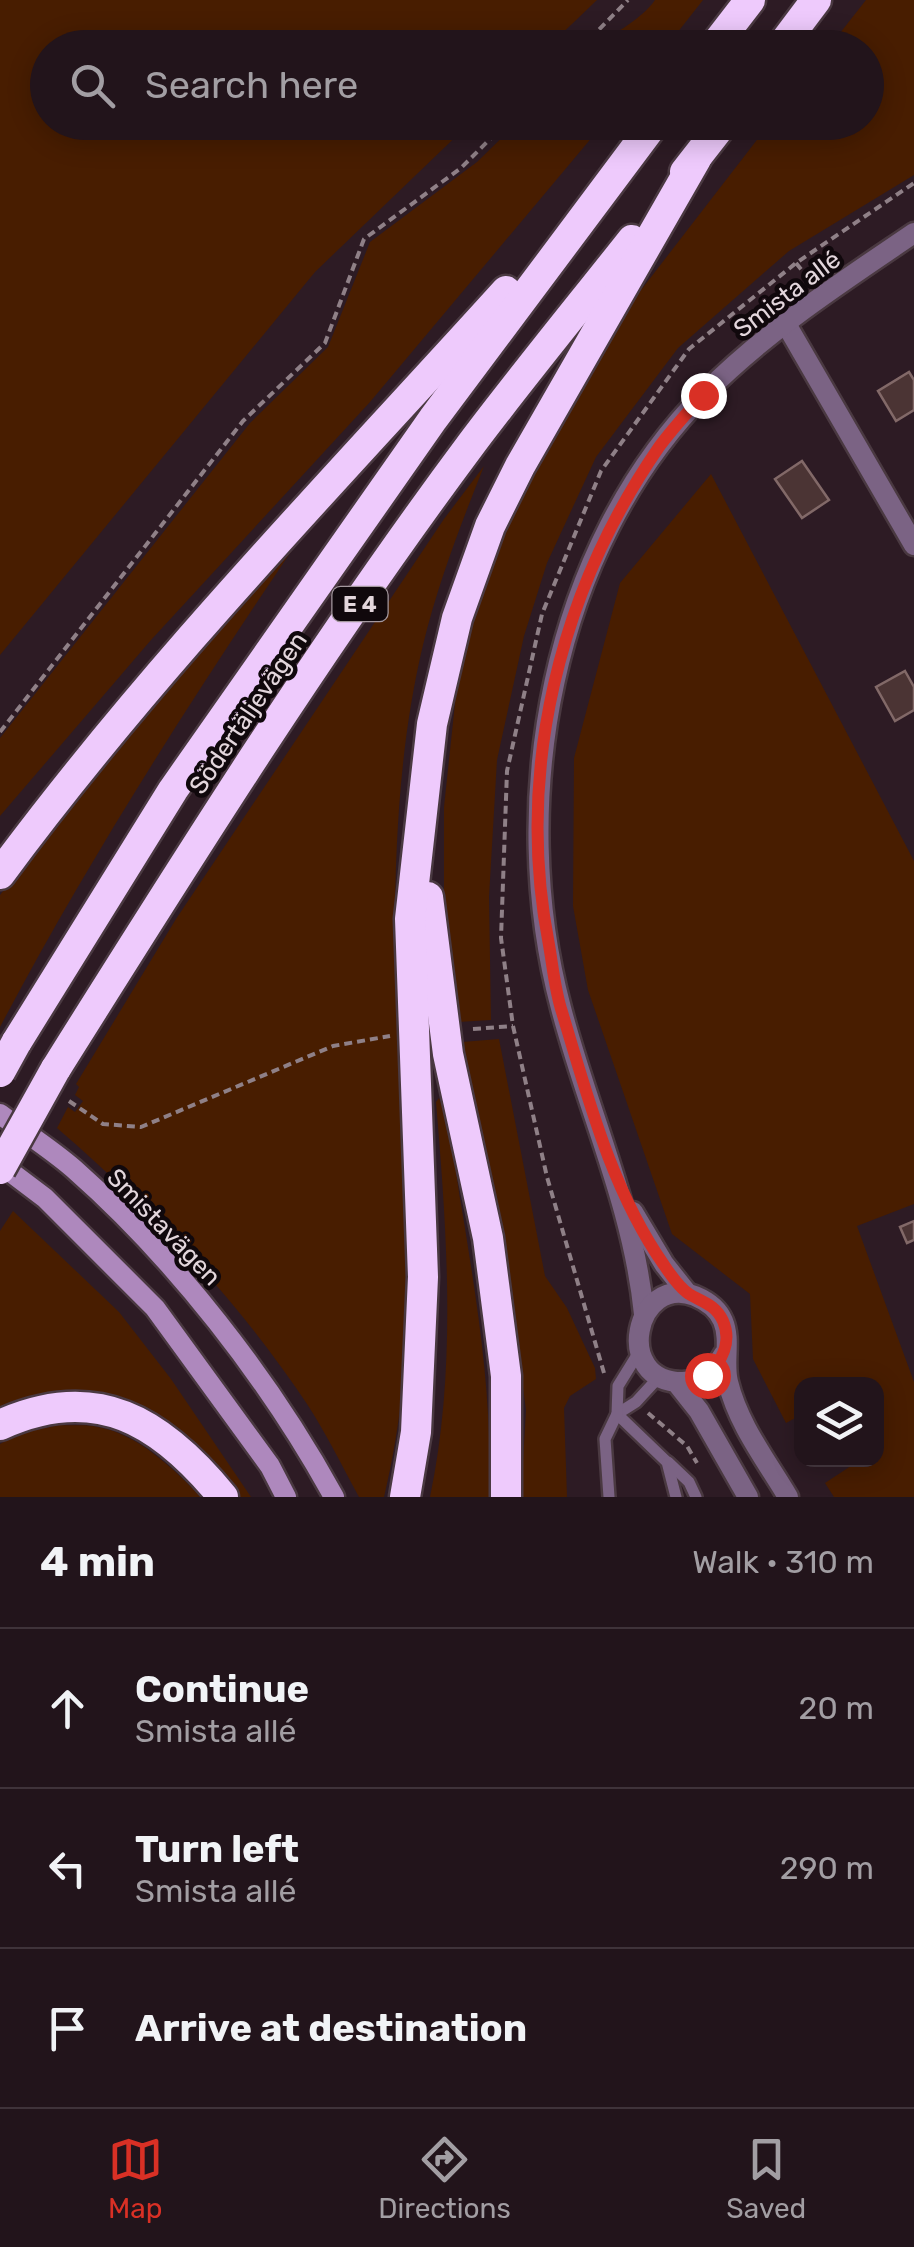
<!DOCTYPE html>
<html lang="en">
<head>
<meta charset="utf-8">
<style>
	body { margin:0; font-family:Rubik,sans-serif; background:#2a1d24; color:#f1f3f6 }
	.controls { position:absolute; right:30px; bottom:30px; display:grid; overflow:hidden; border-radius:20px; box-shadow:0 5px 25px #0003 }
	.controls button { width:90px; height:90px; display:grid; place-items:center; padding:0; border:0; border-bottom:2px solid #3f333a; background:#22141b; color:#f1f3f6; font:50px sans-serif }
	.stop { position:absolute; width:30px; height:30px; margin:-22px; border:8px solid #d93025; border-radius:50%; background:#fff }
	.stop.end { background:#d93025; border-color:#fff; box-shadow:0 2px 10px #0008 }
	.list { margin:0; padding:0; list-style:none }
	h2 { display:flex; justify-content:space-between; align-items:center; height:130px; margin:0; padding:0 40px; font-size:42px }
	h2 small { font-size:32px; font-weight:400; color:#a29ea3 }
	.list li { display:grid; grid-template-columns:65px 1fr auto; gap:30px; align-items:center; box-sizing:border-box; height:160px; padding:0 40px; border-top:2px solid #3f333a }
	.list b { display:block; font-size:38px; white-space:nowrap }
	.list p { margin:0; font-size:32px; white-space:nowrap; color:#a29ea3 }
	.list em { font-size:32px; font-style:normal; color:#a29ea3 }
	.icon { flex:none; width:55px; height:55px; fill:none; stroke:currentColor; stroke-width:2; stroke-linecap:round; stroke-linejoin:round }
	.map { position:relative; flex:none; width:914px; height:1497px; overflow:hidden }
	.search { position:absolute; background:#22141b; box-shadow:0 5px 25px #0003; left:30px; right:30px; top:30px; height:110px; display:flex; align-items:center; gap:25px; box-sizing:border-box; padding:0 35px; border-radius:55px; color:#a29ea3; font-size:38px }
	.sheet { height:610px; background:#22141b }
	nav { display:flex; justify-content:space-around; align-items:center; box-sizing:border-box; height:140px; border-top:2px solid #3f333a; background:#22141b; font-size:28px; color:#a29ea3 }
	nav a { display:grid; justify-items:center; gap:5px }
	nav .on { color:#d93025 }
	.map>svg:first-child { display:block }
</style>
</head>
<body>
<div class="map">
<svg width="914" height="1497" viewBox="0 0 914 1497">
	<rect width="100%" height="100%" fill="#2d1b24"/>
	<!-- green -->
	<g fill="#481d00">
		<path d="M 0,0 L 597,0 L 548,47 L 48,48 L 48,122 L 470,123 L 315,272 L 0,655 Z"/>
		<path d="M 655,0 L 703,0 L 666,47 L 597,47 C 616,31 641,20 655,0 Z"/>
		<path d="M 866,0 L 914,0 L 914,175 L 789,251 L 678,348 L 596,457 L 547,563 L 524,636 L 497,760 L 489,897 L 491,1020 L 458,1022 L 449,966 L 444,897 L 444,807 L 459,666 L 483,573 L 568,395 L 631,303 L 770,123 L 866,122 L 866,48 L 829,47 Z"/>
		<path d="M 518,122 L 604,123 L 370,402 L 151,640 L 0,816 L 0,738 L 250,423 L 328,347 L 370,242 L 477,162 Z"/>
		<path d="M 484,466 C 461,524 438,583 423,645 C 401,737 395,836 395,931 C 395,1121 430,1309 384,1497 L 359,1497 C 342,1466 326,1433 307,1404 C 237,1299 152,1210 57,1128 L 68,1107 L 75,1112 L 83,1101 L 75,1095 L 79,1087 L 76,1084 L 176,919 L 444,519 Z"/>
		<path d="M 711,474 L 914,861 L 914,1204 L 857,1226 L 914,1382 L 914,1497 L 834,1497 L 825,1483 L 860,1460 L 876,1460 L 876,1384 L 802,1384 L 801,1415 L 786,1423 L 753,1359 L 750,1294 L 672,1234 L 588,990 L 573,906 L 574,758 L 620,583 Z"/>
		<path d="M 318,512 C 204,679 94,849 0,1027 L 0,895 L 145,708 Z"/>
		<path d="M 499,1039 L 545,1276 L 567,1308 L 595,1368 L 596,1379 L 570,1396 L 564,1408 L 567,1497 L 521,1497 L 526,1410 L 518,1349 L 495,1191 L 462,1042 Z"/>
		<path d="M 439,1098 C 453,1129 455,1170 461,1204 C 477,1302 493,1398 489,1497 L 430,1497 C 457,1368 447,1233 436,1102 Z"/>
		<path d="M 13,1211 L 119,1312 L 171,1379 L 251,1497 L 234,1497 L 161,1424 L 0,1412 L 0,1231 Z"/>
		<path d="M 59,1425 C 72,1426 86,1424 98,1427 C 138,1434 174,1469 201,1497 L 0,1497 L 0,1444 L 20,1433 Z"/>
	</g>
	<!-- building -->
	<g fill="#4b3434" stroke="#826968" stroke-width="2.5">
		<path d="M 909,372 L 914,380 L 914,410 L 896,421 L 878,391 Z"/>
		<path d="M 802,461 L 829,500 L 802,518 L 775,479 Z"/>
		<path d="M 905,671 L 914,687 L 914,710 L 895,721 L 876,687 Z"/>
		<path d="M 914,1221 L 914,1240 L 907,1243 L 900,1227 Z"/>
	</g>
	<g fill="none" stroke-linecap="round" stroke-linejoin="round">
		<!-- service casing -->
		<g stroke="#4a3941" stroke-width="16">
			<g id="service">
				<path d="M 617,1414 L 667,1462 L 676,1497"/>
				<path d="M 617,1414 L 636,1402 L 659,1377"/>
				<path d="M 668,1462 L 689,1482 L 696,1497"/>
				<path d="M 609,1497 L 605,1439 L 617,1414 L 618,1386 L 639,1352"/>
			</g>
		</g>
		<!-- minor casing -->
		<g stroke="#4a3941" stroke-width="25">
			<path id="minor" d="M 786,324 L 914,545"/>
		</g>
		<!-- tertiary casing -->
		<g stroke="#4a3941" stroke-width="25">
			<g id="tertiary">
				<path d="M 633,1212 L 664,1264 L 687,1293"/>
				<path d="M 644,1314 C 633,1205 588,1112 561,1008 C 506,802 551,549 704,394 C 766,331 842,282 914,233"/>
				<path d="M 724,1354 C 715,1370 702,1382 682,1382 C 612,1382 635,1273 695,1296 C 707,1301 718,1309 723,1321 C 731,1340 723,1362 728,1382 C 738,1424 766,1460 788,1497"/>
				<path d="M 676,1382 L 699,1411 L 748,1497"/>
			</g>
		</g>
		<!-- secondary casing -->
		<g stroke="#4a3941" stroke-width="25">
			<g id="secondary">
				<path d="M 0,1114 C 24,1132 51,1149 74,1169 C 175,1258 269,1379 334,1497"/>
				<path d="M 0,1164 L 45,1198 L 155,1308 L 270,1466 L 286,1497"/>
			</g>
		</g>
		<!-- motorway casing -->
		<g stroke="#4a3941" stroke-width="35">
			<g id="motorway">
				<path d="M 713,48 L 750,0"/>
				<path d="M 780,48 L 816,0"/>
				<path d="M 685,172 L 724,122"/>
				<path d="M 0,874 C 152,668 334,481 506,291"/>
				<path d="M 428,897 L 448,1054 L 488,1238 L 506,1376 L 506,1497"/>
				<path d="M 16,1043 L 173,790 L 433,419 L 655,122"/>
				<path d="M 55,1070 C 188,858 322,644 472,443 C 524,374 579,307 632,240"/>
				<path d="M 0,1425 C 96,1381 161,1421 223,1497"/>
				<path d="M 405,1497 L 416,1432 L 423,1277 L 410,919 L 432,724 L 457,618 L 490,526 L 520,466 L 696,159"/>
			</g>
		</g>
		<!-- path -->
		<g stroke="#8f8087" stroke-width="4" stroke-dasharray="8 5" stroke-linecap="butt">
			<path d="M 581,48 L 628,0"/>
			<path d="M 796,263 L 809,279"/>
			<path d="M 0,732 L 243,421 L 325,343 L 364,239 L 461,168 L 507,122"/>
			<path d="M 473,1029 L 513,1026"/>
			<path d="M 69,1101 L 103,1124 L 141,1127 L 333,1046 L 390,1036"/>
			<path d="M 604,1373 L 547,1177 L 513,1026 L 501,938 L 507,771 L 542,614 L 601,471 L 689,349 L 796,263 L 914,183"/>
			<path d="M 648,1413 L 687,1446 L 697,1463"/>
		</g>
		<!-- service -->
		<use href="#service" stroke="#7b6384" stroke-width="11"/>
		<!-- minor -->
		<use href="#minor" stroke="#7b6384" stroke-width="20"/>
		<!-- tertiary -->
		<use href="#tertiary" stroke="#7b6384" stroke-width="20"/>
		<!-- secondary -->
		<use href="#secondary" stroke="#ae88bd" stroke-width="20"/>
		<!-- motorway -->
		<use href="#motorway" stroke="#eecafc" stroke-width="30"/>
		<!-- motorway-bridge casing -->
		<g stroke="#4a3941" stroke-width="35" stroke-linecap="butt">
			<g id="motorway-bridge">
				<path d="M 0,1072 L 16,1043"/>
				<path d="M 0,1169 L 55,1070"/>
			</g>
		</g>
		<!-- motorway-bridge -->
		<use href="#motorway-bridge" stroke="#eecafc" stroke-width="30"/>
	</g>
	<g fill="none" stroke-linecap="round" stroke-linejoin="round">
		<!-- route -->
		<path stroke="#d93025" stroke-width="12" d="M 703,395 C 688,412 672,429 659,447 C 559,592 515,772 549,945 C 553,968 555,991 562,1012 C 588,1098 612,1191 664,1265 C 670,1274 680,1288 689,1294 C 702,1302 715,1304 723,1321 C 732,1342 722,1361 707,1375"/>
	</g>
	<g text-anchor="middle" dominant-baseline="central" stroke-width="9" stroke-linejoin="round" paint-order="stroke">
		<!-- shield labels -->
		<rect fill="#10080c" stroke="#a4989e" stroke-width="2.5" x="332.5" y="587" width="55" height="34" rx="8"/>
		<g font-size="22" font-weight="bold" fill="#e3d6dc">
			<text x="360" y="604">E 4</text>
		</g>
		<!-- street labels -->
		<g font-size="25" fill="#e3d6dc" stroke="#10080c">
			<text transform="translate(787 294) rotate(-37)">Smista allé</text>
			<text transform="translate(248 713) rotate(-56)">Södertäljevägen</text>
			<text transform="translate(164 1227) rotate(46)">Smistavägen</text>
		</g>
	</g>
</svg>
<div class="controls">
<button><svg class="icon" aria-label="layers" viewBox="0 0 24 24"><path d="M12 4l9 5-9 5-9-5zM3 14l9 5 9-5"/></svg></button>
</div>
<div class="stop" style="left:707px;top:1375px"></div>
<div class="stop end" style="left:703px;top:395px"></div>
<div class="search"><svg class="icon" aria-label="search" viewBox="0 0 24 24"><circle cx="10" cy="10" r="6"/><path d="M15 15l6 6"/></svg>Search here</div>
</div>
<section class="sheet">
<h2>4 min<small>Walk · 310 m</small></h2>
<ul class="list">
<li><svg class="icon" aria-label="ahead" viewBox="0 0 24 24"><path d="M12 20V5M6 11l6-6 6 6"/></svg><div><b>Continue</b><p>Smista allé</p></div><em>20 m</em></li>
<li><svg class="icon" aria-label="left" viewBox="0 0 24 24"><path d="M17 20v-9H6M10 6l-5 5 5 5"/></svg><div><b>Turn left</b><p>Smista allé</p></div><em>290 m</em></li>
<li><svg class="icon" aria-label="arrive" viewBox="0 0 24 24"><path d="M6 21V4h12l-3 4 3 4H6"/></svg><div><b>Arrive at destination</b></div></li>
</ul>
</section>
<nav>
<a class="on"><svg class="icon" aria-label="map" viewBox="0 0 24 24"><path d="M3 6l6-2 6 2 6-2v14l-6 2-6-2-6 2zM9 4v14M15 6v14"/></svg>Map</a>
<a><svg class="icon" aria-label="directions" viewBox="0 0 24 24"><path d="M12 3l9 9-9 9-9-9zM9 14v-3h6M13 9l2 2-2 2"/></svg>Directions</a>
<a><svg class="icon" aria-label="saved" viewBox="0 0 24 24"><path d="M7 4h10v16l-5-4-5 4z"/></svg>Saved</a>
</nav>
</body>
</html>
